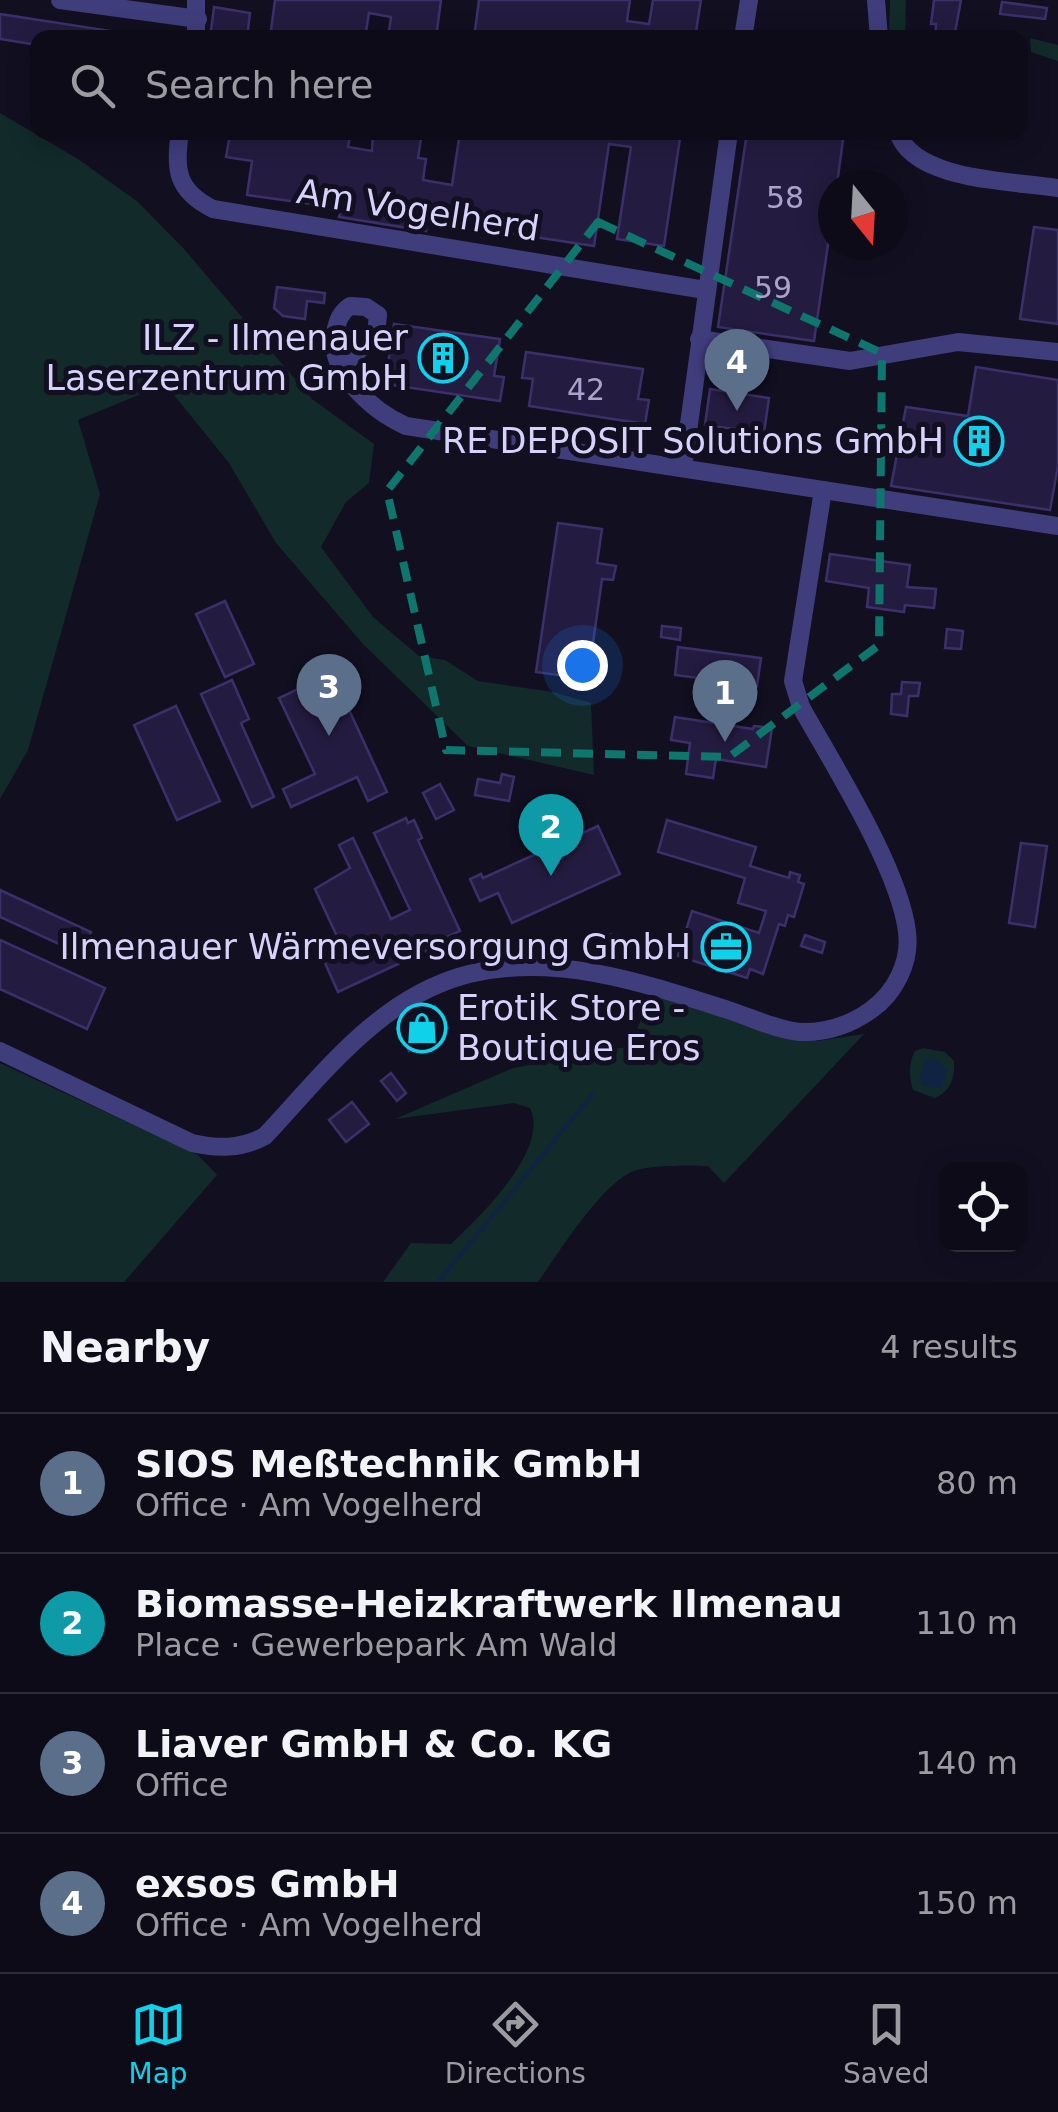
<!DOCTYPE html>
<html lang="en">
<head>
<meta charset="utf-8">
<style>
	body { margin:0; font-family:"DejaVu Sans",sans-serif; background:#171422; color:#f1f3f6 }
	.controls { position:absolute; right:30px; bottom:30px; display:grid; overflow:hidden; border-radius:20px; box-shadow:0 5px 25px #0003 }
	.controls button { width:90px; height:90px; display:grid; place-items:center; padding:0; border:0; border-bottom:2px solid #2e2b38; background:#0e0b19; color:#f1f3f6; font:50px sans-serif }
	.compass { position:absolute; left:818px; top:170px; width:90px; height:90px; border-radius:50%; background:#0e0b19; box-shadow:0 5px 25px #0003; rotate:162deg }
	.you { position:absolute; left:582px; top:665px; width:35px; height:35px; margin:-25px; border:8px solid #fff; border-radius:50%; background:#1a73e8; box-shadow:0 0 0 15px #1a73e833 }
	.badge { display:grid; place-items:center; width:65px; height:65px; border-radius:50%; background:#10d1ea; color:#fff; font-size:32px; font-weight:700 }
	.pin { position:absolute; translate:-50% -82px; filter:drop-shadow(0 2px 5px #0008) }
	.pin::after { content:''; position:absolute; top:52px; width:35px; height:30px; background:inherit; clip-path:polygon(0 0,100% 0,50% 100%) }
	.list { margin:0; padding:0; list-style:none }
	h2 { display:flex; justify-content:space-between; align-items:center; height:130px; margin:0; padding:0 40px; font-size:42px }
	h2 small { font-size:32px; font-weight:400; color:#9b9ba2 }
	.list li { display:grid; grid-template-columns:65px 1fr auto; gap:30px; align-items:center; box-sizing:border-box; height:140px; padding:0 40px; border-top:2px solid #2e2b38 }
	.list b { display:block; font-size:38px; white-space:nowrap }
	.list p { margin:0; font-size:32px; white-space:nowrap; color:#9b9ba2 }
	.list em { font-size:32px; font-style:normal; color:#9b9ba2 }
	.icon { flex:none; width:55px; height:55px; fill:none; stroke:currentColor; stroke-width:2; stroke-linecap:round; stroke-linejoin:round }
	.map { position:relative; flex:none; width:1058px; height:1282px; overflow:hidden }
	.search { position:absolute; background:#0e0b19; box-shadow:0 5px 25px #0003; left:30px; right:30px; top:30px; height:110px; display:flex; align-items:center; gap:25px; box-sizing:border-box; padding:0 35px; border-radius:20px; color:#9b9ba2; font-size:38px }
	.sheet { height:690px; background:#0e0b19 }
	nav { display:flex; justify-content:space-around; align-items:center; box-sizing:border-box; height:140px; border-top:2px solid #2e2b38; background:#0e0b19; font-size:28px; color:#9b9ba2 }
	nav a { display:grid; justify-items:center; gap:5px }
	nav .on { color:#10d1ea }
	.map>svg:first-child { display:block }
</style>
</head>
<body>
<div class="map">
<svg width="1058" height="1282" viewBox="0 0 1058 1282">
	<rect width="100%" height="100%" fill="#120f21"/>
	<!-- green -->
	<g fill="#122a2a">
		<path d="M 890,0 L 906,0 L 905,37 L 889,37 Z"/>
		<path d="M 1030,38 L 1058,45 L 1058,61 L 1031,52 Z"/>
		<path d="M 0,113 L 78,159 L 138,202 L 184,249 L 312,399 L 374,444 L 369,483 L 346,502 L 321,547 L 373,617 L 419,656 L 445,660 L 478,681 L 553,692 L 591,703 L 594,775 L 468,746 L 363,644 L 276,543 L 229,463 L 165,384 L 78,420 L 100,494 L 28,750 L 0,799 Z"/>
		<path d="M 650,995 L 817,1041 L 864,1034 L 724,1183 L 708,1166 C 688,1166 647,1164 629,1173 C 597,1191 559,1252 538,1282 L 383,1282 L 411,1243 L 451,1244 C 480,1216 550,1150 530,1108 L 514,1103 L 395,1119 L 513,1068 L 631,1046 Z"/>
		<path d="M 923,1048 L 945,1052 L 954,1061 C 955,1077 951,1091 935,1098 L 913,1090 C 909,1076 908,1064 915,1051 Z"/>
		<path d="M 0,1063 L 198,1155 L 217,1175 L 124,1282 L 0,1282 Z"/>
	</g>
	<!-- water -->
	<path fill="#112343" d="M 925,1059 L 937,1060 L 947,1070 L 941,1088 L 922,1085 L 920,1077 Z"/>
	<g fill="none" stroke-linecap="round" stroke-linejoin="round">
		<!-- stream -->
		<path stroke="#112343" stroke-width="4" d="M 438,1282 L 592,1095"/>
	</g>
	<!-- building -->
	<g fill="#241c40" stroke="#3c306b" stroke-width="2.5">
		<path d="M 275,0 L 441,0 L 436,38 L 388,38 L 391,17 L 369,13 L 365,38 L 270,38 Z"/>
		<path d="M 479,0 L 630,0 L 627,21 L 649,24 L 653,0 L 701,0 L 695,38 L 474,38 Z"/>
		<path d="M 934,0 L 961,0 L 954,38 L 935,38 L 936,24 L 931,24 Z"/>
		<path d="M 1002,2 L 1047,8 L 1045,19 L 1000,14 Z"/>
		<path d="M 214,7 L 250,13 L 247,38 L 210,38 Z"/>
		<path d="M 0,14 L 117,32 L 117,38 L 38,38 L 38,45 L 0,39 Z"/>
		<path d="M 255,132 L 351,132 L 348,147 L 372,151 L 373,132 L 422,132 L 418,158 L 426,159 L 423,180 L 452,185 L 460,132 L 681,132 L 664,246 L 617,239 L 631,147 L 609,144 L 594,246 L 428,221 L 426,231 L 339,217 L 341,208 L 247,195 L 252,161 L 226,157 L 230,134 L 255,137 Z"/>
		<path d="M 747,132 L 844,132 L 837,185 L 833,185 L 833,210 L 814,341 L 718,327 Z"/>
		<path d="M 1034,227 L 1058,230 L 1058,324 L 1020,319 Z"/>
		<path d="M 277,287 L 325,293 L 324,303 L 307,301 L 305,319 L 283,316 L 274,308 Z"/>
		<path d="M 394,324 L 500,339 L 494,376 L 504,377 L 500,401 L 385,384 Z"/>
		<path d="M 526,352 L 643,369 L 638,399 L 649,400 L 645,424 L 529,406 L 533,379 L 522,378 Z"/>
		<path d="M 976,367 L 1058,380 L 1058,466 L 1050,510 L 891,486 L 906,407 L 968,416 Z"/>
		<path d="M 710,389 L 769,398 L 764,433 L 705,425 Z"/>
		<path d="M 558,523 L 602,529 L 597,563 L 616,566 L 613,580 L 602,579 L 588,679 L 536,672 Z"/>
		<path d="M 830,554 L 910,565 L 907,587 L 936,589 L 934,608 L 905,605 L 904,612 L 867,607 L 869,588 L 826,581 Z"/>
		<path d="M 225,601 L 254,664 L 225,677 L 196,614 Z"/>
		<path d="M 662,626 L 681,628 L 680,640 L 661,637 Z"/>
		<path d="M 947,629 L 963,631 L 961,649 L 945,648 Z"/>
		<path d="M 678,647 L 761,658 L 757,686 L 675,675 Z"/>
		<path d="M 332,673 L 387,792 L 368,801 L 357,777 L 291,807 L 283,789 L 315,774 L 279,698 Z"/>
		<path d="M 232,680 L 249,719 L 241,723 L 274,797 L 252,807 L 201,694 Z"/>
		<path d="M 902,682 L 920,683 L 918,696 L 909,696 L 907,716 L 891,714 L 892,694 L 901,694 Z"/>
		<path d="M 176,706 L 220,801 L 177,820 L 134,725 Z"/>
		<path d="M 675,717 L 753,729 L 754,726 L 772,728 L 766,767 L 716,759 L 713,778 L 686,774 L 690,743 L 671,740 Z"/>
		<path d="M 502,774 L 514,777 L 509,801 L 475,795 L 478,779 L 500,783 Z"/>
		<path d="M 440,784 L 454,810 L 436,819 L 423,793 Z"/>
		<path d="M 406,818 L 408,823 L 414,820 L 422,838 L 418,840 L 460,931 L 427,946 L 428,950 L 338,992 L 320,952 L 340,943 L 315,889 L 350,868 L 339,845 L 353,838 L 391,919 L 410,910 L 374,833 Z"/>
		<path d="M 667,820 L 756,847 L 750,866 L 789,878 L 790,872 L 800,875 L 798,882 L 804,884 L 794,917 L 788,915 L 785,926 L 779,924 L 763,974 L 750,969 L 747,978 L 678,956 L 692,911 L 759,933 L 766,911 L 738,903 L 745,878 L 658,852 Z"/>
		<path d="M 598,826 L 620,874 L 512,923 L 498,893 L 480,901 L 470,879 L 481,874 L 483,878 Z"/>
		<path d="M 1021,843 L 1047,846 L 1035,927 L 1009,923 Z"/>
		<path d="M 0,890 L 91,932 L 81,954 L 0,917 Z"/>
		<path d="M 590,932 L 621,936 L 618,960 L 587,956 Z"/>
		<path d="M 805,935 L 825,942 L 822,953 L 801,946 Z"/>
		<path d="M 0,940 L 105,988 L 87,1029 L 0,989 Z"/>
		<path d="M 435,1006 L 448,1028 L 409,1051 L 397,1029 Z"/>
		<path d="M 391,1073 L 406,1093 L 397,1101 L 381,1081 Z"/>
		<path d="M 352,1102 L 369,1124 L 346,1142 L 329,1120 Z"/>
	</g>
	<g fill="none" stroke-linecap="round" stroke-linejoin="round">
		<!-- minor -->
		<g stroke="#403d7d" stroke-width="18">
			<path d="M 60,0 L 198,19"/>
			<path d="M 196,0 L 196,38"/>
			<path d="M 876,0 L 879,38"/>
			<path d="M 743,38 L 749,0"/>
			<path d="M 180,132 C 174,170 177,191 213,209 L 705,290"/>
			<path d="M 898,132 C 912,181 1015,181 1058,188"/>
			<path d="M 699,339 L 850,361 L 958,342 L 1058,352"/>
			<path d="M 339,369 L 376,334 L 378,315 L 366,307 L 350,306 C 340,313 338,320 335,332 C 327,372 373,411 406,426 L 1058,526"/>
			<path d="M 683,468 L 729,132"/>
			<path d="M 0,1051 L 192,1143 C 218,1149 241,1149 265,1136 C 324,1073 381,996 469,974 C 557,953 644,983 728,1010 C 750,1017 777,1030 800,1032 C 826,1033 850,1025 871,1010 C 895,993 911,962 907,932 C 900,870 833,764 801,707 L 793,681 L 823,490"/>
		</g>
	</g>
	<!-- marked area -->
	<path fill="none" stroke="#0f766e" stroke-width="8" stroke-dasharray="20 12" stroke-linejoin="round" d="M 598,222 L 882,353 L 879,645 L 729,757 L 446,750 L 387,491 Z"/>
	<!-- icons -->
	<defs>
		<g id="building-ring" transform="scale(2.5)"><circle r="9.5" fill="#120f21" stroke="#10d1ea" stroke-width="1.5"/><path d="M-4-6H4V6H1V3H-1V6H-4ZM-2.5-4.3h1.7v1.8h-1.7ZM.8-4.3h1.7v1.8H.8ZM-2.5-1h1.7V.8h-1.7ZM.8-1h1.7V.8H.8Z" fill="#10d1ea"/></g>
		<g id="office-ring" transform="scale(2.5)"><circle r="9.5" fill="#120f21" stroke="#10d1ea" stroke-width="1.5"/><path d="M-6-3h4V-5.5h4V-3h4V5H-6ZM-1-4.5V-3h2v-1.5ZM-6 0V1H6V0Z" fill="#10d1ea"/></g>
		<g id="shop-ring" transform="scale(2.5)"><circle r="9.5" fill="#120f21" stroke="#10d1ea" stroke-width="1.5"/><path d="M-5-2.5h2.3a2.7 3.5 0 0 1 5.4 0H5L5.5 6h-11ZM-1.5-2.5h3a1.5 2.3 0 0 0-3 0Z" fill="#10d1ea"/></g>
	</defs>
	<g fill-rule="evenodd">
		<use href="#building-ring" x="443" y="358"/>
		<use href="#building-ring" x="979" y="441"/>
		<use href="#office-ring" x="726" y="947"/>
		<use href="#shop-ring" x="422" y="1028"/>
	</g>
	<g text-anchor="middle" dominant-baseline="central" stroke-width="10" stroke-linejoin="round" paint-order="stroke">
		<!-- number labels -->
		<g font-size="30" fill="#aaa4cd">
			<text x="785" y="197">58</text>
			<text x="773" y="287">59</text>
			<text x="586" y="389">42</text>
		</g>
		<!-- street labels -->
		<g font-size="35" fill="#d7d2fc" stroke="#120f21">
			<text transform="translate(418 210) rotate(9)">Am Vogelherd</text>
		</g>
		<!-- poi labels -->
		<g font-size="35" fill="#d7d2fc" stroke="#120f21" text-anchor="end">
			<text x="408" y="338">ILZ - Ilmenauer<tspan x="408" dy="40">Laserzentrum GmbH</tspan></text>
			<text x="944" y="441">RE DEPOSIT Solutions GmbH</text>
			<text x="691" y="947">Ilmenauer Wärmeversorgung GmbH</text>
			<text x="457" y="1008" text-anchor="start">Erotik Store -<tspan x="457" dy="40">Boutique Eros</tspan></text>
		</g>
	</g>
</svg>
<div class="controls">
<button><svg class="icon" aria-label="locate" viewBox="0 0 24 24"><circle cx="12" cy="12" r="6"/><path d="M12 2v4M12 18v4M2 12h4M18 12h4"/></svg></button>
</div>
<svg class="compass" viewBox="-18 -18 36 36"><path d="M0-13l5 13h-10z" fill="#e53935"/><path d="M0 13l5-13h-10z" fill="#9b9ba2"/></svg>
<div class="you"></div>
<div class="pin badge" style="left:725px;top:742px;background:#5c6f8a">1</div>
<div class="pin badge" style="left:551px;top:876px;background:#0f9aa8">2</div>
<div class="pin badge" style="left:329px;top:736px;background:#5c6f8a">3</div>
<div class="pin badge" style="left:737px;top:411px;background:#5c6f8a">4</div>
<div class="search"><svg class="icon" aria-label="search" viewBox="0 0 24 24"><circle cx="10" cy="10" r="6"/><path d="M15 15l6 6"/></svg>Search here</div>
</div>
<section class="sheet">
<h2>Nearby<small>4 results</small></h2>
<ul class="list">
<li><span class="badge" style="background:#5c6f8a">1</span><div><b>SIOS Meßtechnik GmbH</b><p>Office · Am Vogelherd</p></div><em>80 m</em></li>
<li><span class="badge" style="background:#0f9aa8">2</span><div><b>Biomasse-Heizkraftwerk Ilmenau</b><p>Place · Gewerbepark Am Wald</p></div><em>110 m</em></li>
<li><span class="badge" style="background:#5c6f8a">3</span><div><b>Liaver GmbH &amp; Co. KG</b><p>Office</p></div><em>140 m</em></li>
<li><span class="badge" style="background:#5c6f8a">4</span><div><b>exsos GmbH</b><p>Office · Am Vogelherd</p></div><em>150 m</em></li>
</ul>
</section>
<nav>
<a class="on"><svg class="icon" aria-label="map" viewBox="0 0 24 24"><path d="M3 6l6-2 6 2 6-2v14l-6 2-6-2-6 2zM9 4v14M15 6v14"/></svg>Map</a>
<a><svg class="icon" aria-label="directions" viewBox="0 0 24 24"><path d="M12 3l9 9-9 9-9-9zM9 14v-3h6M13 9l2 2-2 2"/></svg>Directions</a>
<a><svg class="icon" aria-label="saved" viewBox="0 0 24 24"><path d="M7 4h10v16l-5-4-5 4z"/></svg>Saved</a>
</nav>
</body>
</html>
